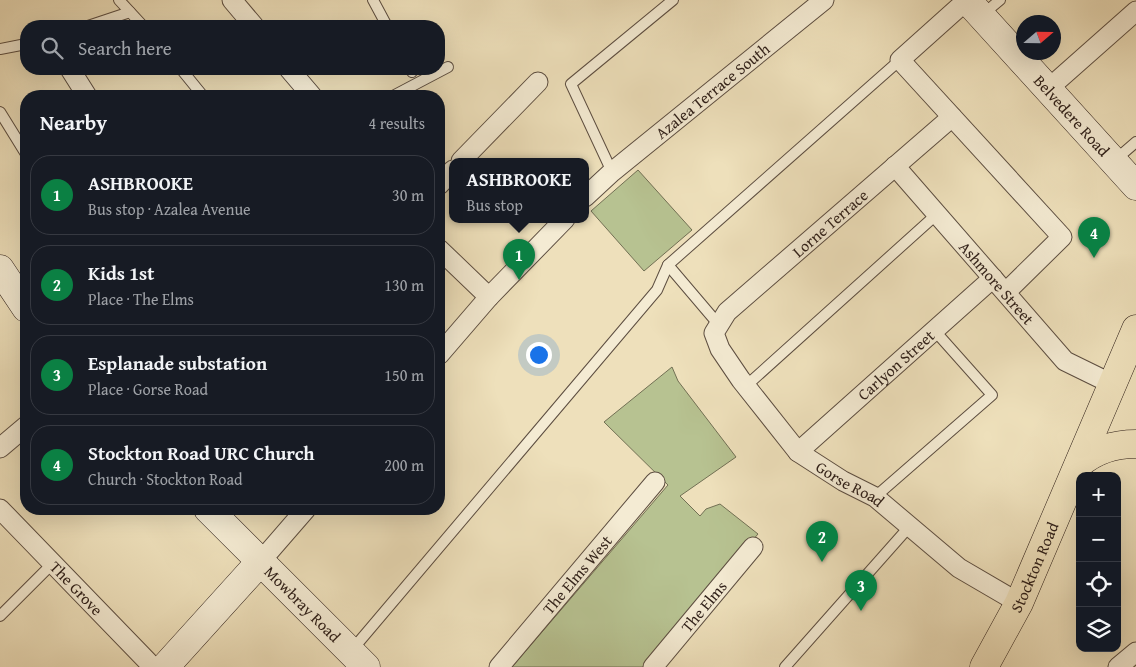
<!DOCTYPE html>
<html lang="en">
<head>
<meta charset="utf-8">
<style>
	body { margin:0; font-family:"Gentium Book Plus",serif; background:#242831; color:#f1f3f6 }
	.controls { position:absolute; right:15px; bottom:15px; display:grid; overflow:hidden; border-radius:10px; box-shadow:0 5px 20px #0002 }
	.controls button { width:45px; height:45px; display:grid; place-items:center; padding:0; border:0; border-bottom:1px solid #363941; background:#171b24; color:#f1f3f6; font:25px sans-serif }
	.compass { position:absolute; left:1016px; top:15px; width:45px; height:45px; border-radius:50%; background:#171b24; box-shadow:0 5px 20px #0002; rotate:70deg }
	.you { position:absolute; left:538px; top:354px; width:18px; height:18px; margin:-12px; border:4px solid #fff; border-radius:50%; background:#1a73e8; box-shadow:0 0 0 8px #1a73e833 }
	.badge { display:grid; place-items:center; width:32px; height:32px; border-radius:50%; background:#0b8043; color:#fff; font-size:16px; font-weight:700 }
	.pin { position:absolute; translate:-50% -41px; filter:drop-shadow(0 1px 2px #0008) }
	.pin::after { content:''; position:absolute; top:26px; width:18px; height:15px; background:inherit; clip-path:polygon(0 0,100% 0,50% 100%) }
	.popup { position:absolute; left:449px; top:158px; width:140px; height:65px; box-sizing:border-box; display:grid; place-content:center; border-radius:10px; background:#171b24; filter:drop-shadow(0 1px 4px #0005); font-size:16px; white-space:nowrap; color:#9ea1a6 }
	.popup b { font-size:19px; color:#f1f3f6 }
	.popup::after { content:''; position:absolute; left:50%; top:100%; margin-left:-10px; border:10px solid transparent; border-top-color:#171b24 }
	.list { margin:0; padding:0; list-style:none }
	h2 { display:flex; justify-content:space-between; align-items:center; height:65px; margin:0; padding:0 20px; font-size:21px }
	h2 small { font-size:16px; font-weight:400; color:#9ea1a6 }
	.list li { display:grid; grid-template-columns:32px 1fr auto; gap:15px; align-items:center; box-sizing:border-box; height:80px; margin:0 10px 10px; padding:0 10px; border:1px solid #363941; border-radius:20px }
	.list b { display:block; font-size:19px; white-space:nowrap }
	.list p { margin:0; font-size:16px; white-space:nowrap; color:#9ea1a6 }
	.list em { font-size:16px; font-style:normal; color:#9ea1a6 }
	.icon { flex:none; width:28px; height:28px; fill:none; stroke:currentColor; stroke-width:2; stroke-linecap:round; stroke-linejoin:round }
	.map { position:relative; flex:none; width:1136px; height:667px; overflow:hidden }
	.search { position:absolute; background:#171b24; box-shadow:0 5px 20px #0002; left:20px; top:20px; width:425px; height:55px; display:flex; align-items:center; gap:12px; box-sizing:border-box; padding:0 18px; border-radius:20px; color:#9ea1a6; font-size:19px }
	.panel { position:absolute; background:#171b24; box-shadow:0 5px 20px #0002; left:20px; top:90px; width:425px; height:425px; border-radius:20px }
	.map>svg:first-child { display:block }
</style>
</head>
<body>
<div class="map">
<svg width="1136" height="667" viewBox="0 0 1136 667">
	<rect width="100%" height="100%" fill="#eee0bb"/>
	<filter id="stains"><feTurbulence type="fractalNoise" baseFrequency=".004" numOctaves="4"/><feColorMatrix values="0 0 0 0 .2 0 0 0 0 .09 0 0 0 0 .02 0 0 0 .5 -.17"/></filter>
	<radialGradient id="worn" r=".72"><stop offset=".6" stop-color="#630" stop-opacity="0"/><stop offset="1" stop-color="#630" stop-opacity=".3"/></radialGradient>
	<!-- green -->
	<g fill="#b7c291" stroke="#727054">
		<path d="M 638,170 L 692,230 L 644,271 L 591,211 Z"/>
		<path d="M 672,367 L 678,381 L 736,457 L 680,496 L 700,516 L 706,509 L 720,504 L 758,534 L 643,667 L 512,667 L 668,485 L 604,422 Z"/>
	</g>
	<g fill="none" stroke-linecap="round" stroke-linejoin="round">
		<!-- lane casing -->
		<g stroke="#5d4e41" stroke-width="12">
			<g id="lane">
				<path d="M 119,0 L 143,26"/>
				<path d="M 373,0 L 387,26"/>
				<path d="M 982,15 L 1000,0"/>
				<path d="M 88,26 L 130,12"/>
				<path d="M 0,49 L 26,44"/>
				<path d="M 181,69 L 203,96"/>
				<path d="M 410,69 L 412,72"/>
				<path d="M 393,96 L 448,67"/>
				<path d="M 0,112 L 26,154"/>
				<path d="M 1114,161 L 1136,142"/>
				<path d="M 612,172 L 571,84 L 673,0"/>
				<path d="M 668,265 L 719,325"/>
				<path d="M 746,386 L 937,214"/>
				<path d="M 875,497 L 992,395 L 935,331"/>
				<path d="M 0,616 L 52,564"/>
				<path d="M 352,650 L 657,290 L 668,265 L 900,60"/>
				<path d="M 785,667 L 909,527"/>
			</g>
		</g>
		<!-- street casing -->
		<g stroke="#5d4e41" stroke-width="21">
			<g id="street">
				<path d="M 232,0 L 254,26"/>
				<path d="M 967,0 L 900,60 L 1062,237 L 1006,292"/>
				<path d="M 70,69 L 87,96"/>
				<path d="M 289,69 L 312,96"/>
				<path d="M 1048,89 L 1136,11"/>
				<path id="s1" d="M 952,117 L 727,312 L 714,333 L 720,349 L 741,380 L 798,452 L 843,481 L 875,497 L 959,568 L 1019,603"/>
				<path d="M 461,161 L 538,82"/>
				<path id="s2" d="M 895,166 L 1065,361 L 1112,384"/>
				<path d="M 439,185 L 453,170"/>
				<path id="s3" d="M 585,197 L 612,172 L 824,0"/>
				<path d="M 439,249 L 489,297"/>
				<path d="M 439,355 L 489,297 L 565,219"/>
				<path d="M 0,448 L 26,426"/>
				<path id="s4" d="M 798,452 L 993,278"/>
				<path id="s5" d="M 0,509 L 153,667"/>
				<path d="M 260,562 L 306,509"/>
				<path id="s6" d="M 499,667 L 655,482"/>
				<path id="s7" d="M 653,667 L 753,547"/>
				<path d="M 1118,667 L 1136,652"/>
			</g>
		</g>
		<!-- secondary casing -->
		<g stroke="#2d1e18" stroke-width="29">
			<g id="secondary">
				<path id="s8" d="M 967,0 L 1136,186"/>
				<path d="M 0,269 L 26,308"/>
				<path id="s9" d="M 208,509 L 366,667"/>
				<path d="M 165,667 L 260,562"/>
			</g>
		</g>
		<!-- highway casing -->
		<g stroke="#2d1e18" stroke-width="29">
			<g id="highway">
				<path d="M 1079,464 C 1095,450 1114,444 1136,444"/>
				<path id="s10" d="M 984,667 L 1019,603 L 1136,329"/>
			</g>
		</g>
		<!-- lane -->
		<use href="#lane" stroke="#f4ebd3" stroke-width="10"/>
		<!-- street -->
		<use href="#street" stroke="#f4ebd3" stroke-width="19"/>
		<!-- secondary -->
		<use href="#secondary" stroke="#f4ebd3" stroke-width="28"/>
		<!-- highway -->
		<use href="#highway" stroke="#eee0bb" stroke-width="28"/>
	</g>
	<g text-anchor="middle" dominant-baseline="central" stroke-width="5" stroke-linejoin="round" paint-order="stroke">
		<!-- street labels -->
		<g font-size="16" fill="#2d1e18" stroke="#f4ebd3">
			<text stroke="none"><textPath href="#s3" startOffset="166">Azalea Terrace South</textPath></text>
			<text stroke="none"><textPath href="#s8" startOffset="156">Belvedere Road</textPath></text>
			<text transform="translate(830 223) rotate(-41)">Lorne Terrace</text>
			<text stroke="none"><textPath href="#s2" startOffset="155">Ashmore Street</textPath></text>
			<text stroke="none"><textPath href="#s4" startOffset="131">Carlyon Street</textPath></text>
			<text stroke="none"><textPath href="#s1" startOffset="530">Gorse Road</textPath></text>
			<text stroke="none"><textPath href="#s10" startOffset="112">Stockton Road</textPath></text>
			<text stroke="none"><textPath href="#s6" startOffset="121">The Elms West</textPath></text>
			<text stroke="none"><textPath href="#s5" startOffset="110">The Grove</textPath></text>
			<text stroke="none"><textPath href="#s9" startOffset="134">Mowbray Road</textPath></text>
			<text stroke="none"><textPath href="#s7" startOffset="79">The Elms</textPath></text>
		</g>
	</g>
	<rect width="100%" height="100%" filter="url(#stains)"/>
	<rect width="100%" height="100%" fill="url(#worn)"/>
</svg>
<div class="controls">
<button>+</button>
<button>−</button>
<button><svg class="icon" aria-label="locate" viewBox="0 0 24 24"><circle cx="12" cy="12" r="6"/><path d="M12 2v4M12 18v4M2 12h4M18 12h4"/></svg></button>
<button><svg class="icon" aria-label="layers" viewBox="0 0 24 24"><path d="M12 4l9 5-9 5-9-5zM3 14l9 5 9-5"/></svg></button>
</div>
<svg class="compass" viewBox="-18 -18 36 36"><path d="M0-13l5 13h-10z" fill="#e53935"/><path d="M0 13l5-13h-10z" fill="#9ea1a6"/></svg>
<div class="you"></div>
<div class="pin badge" style="left:519px;top:280px">1</div>
<div class="popup"><b>ASHBROOKE</b>Bus stop</div>
<div class="pin badge" style="left:822px;top:562px">2</div>
<div class="pin badge" style="left:861px;top:611px">3</div>
<div class="pin badge" style="left:1094px;top:258px">4</div>
<div class="search"><svg class="icon" aria-label="search" viewBox="0 0 24 24"><circle cx="10" cy="10" r="6"/><path d="M15 15l6 6"/></svg>Search here</div>
<section class="panel">
<h2>Nearby<small>4 results</small></h2>
<ul class="list">
<li><span class="badge">1</span><div><b>ASHBROOKE</b><p>Bus stop · Azalea Avenue</p></div><em>30 m</em></li>
<li><span class="badge">2</span><div><b>Kids 1st</b><p>Place · The Elms</p></div><em>130 m</em></li>
<li><span class="badge">3</span><div><b>Esplanade substation</b><p>Place · Gorse Road</p></div><em>150 m</em></li>
<li><span class="badge">4</span><div><b>Stockton Road URC Church</b><p>Church · Stockton Road</p></div><em>200 m</em></li>
</ul>
</section>
</div>
</body>
</html>
